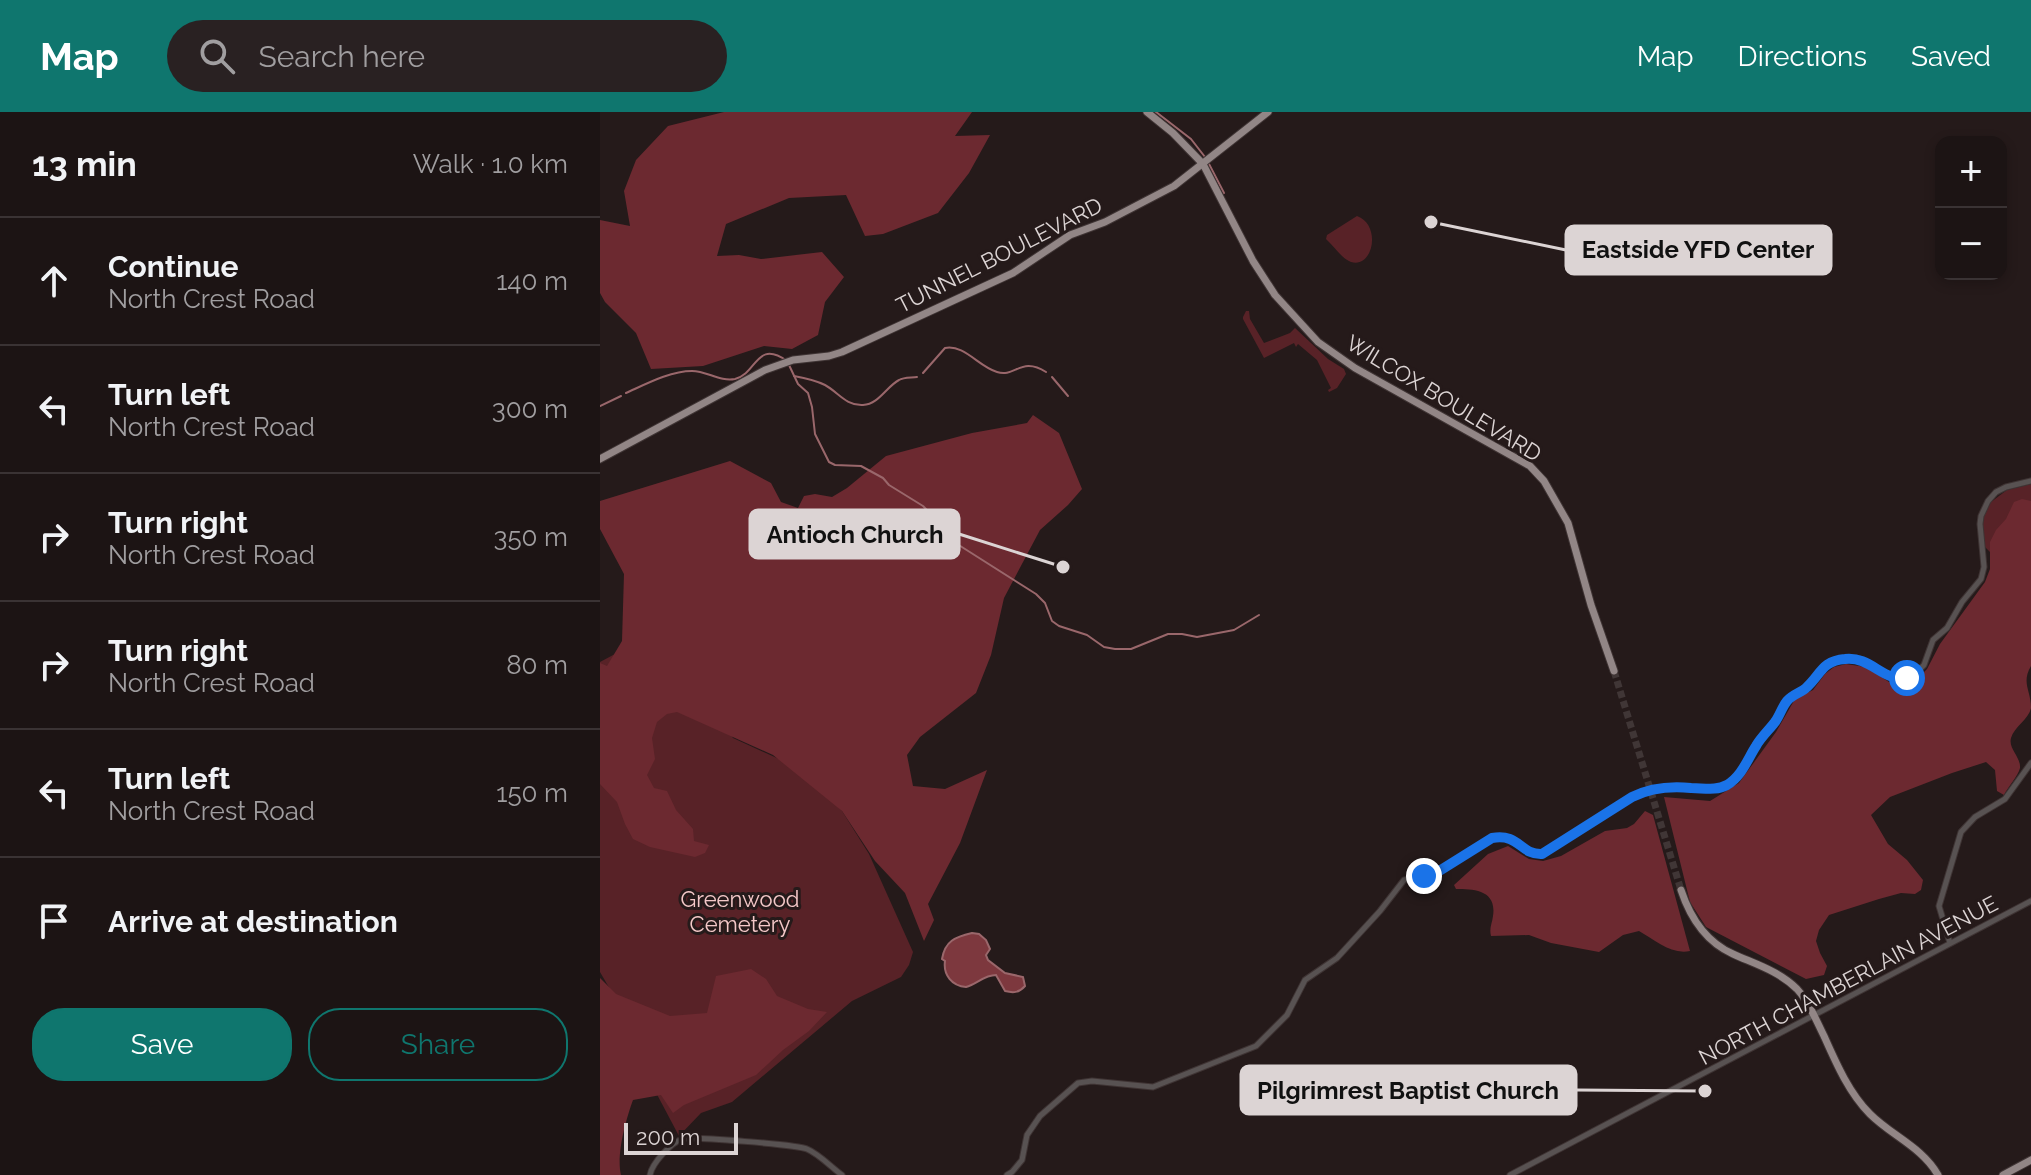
<!DOCTYPE html>
<html lang="en">
<head>
<meta charset="utf-8">
<style>
	body { margin:0; font-family:Raleway,sans-serif; background:#292122; color:#f1f3f6 }
	.controls { position:absolute; right:24px; top:24px; display:grid; overflow:hidden; border-radius:16px; box-shadow:0 4px 12px #0003 }
	.controls button { width:72px; height:72px; display:grid; place-items:center; padding:0; border:0; border-bottom:2px solid #3a3334; background:#1c1414; color:#f1f3f6; font:40px sans-serif }
	.scale { position:absolute; left:24px; bottom:20px; width:114px; box-sizing:border-box; padding-left:8px; border:4px solid #dcd4d4; border-top:0; font-size:22px; line-height:28px; white-space:nowrap; color:#dcd4d4; -webkit-text-stroke:6px #251a1a; paint-order:stroke }
	.stop { position:absolute; width:24px; height:24px; margin:-18px; border:6px solid #1a73e8; border-radius:50%; background:#fff }
	.stop.end { background:#1a73e8; border-color:#fff; box-shadow:0 2px 8px #0008 }
	.list { margin:0; padding:0; list-style:none }
	h2 { display:flex; justify-content:space-between; align-items:center; height:104px; margin:0; padding:0 32px; font-size:34px }
	h2 small { font-size:26px; font-weight:400; color:#a09ea0 }
	.list li { display:grid; grid-template-columns:52px 1fr auto; gap:24px; align-items:center; box-sizing:border-box; height:128px; padding:0 32px; border-top:2px solid #3a3334 }
	.list b { display:block; font-size:30px; white-space:nowrap }
	.list p { margin:0; font-size:26px; white-space:nowrap; color:#a09ea0 }
	.list em { font-size:26px; font-style:normal; color:#a09ea0 }
	.actions { display:flex; gap:16px; padding:24px 32px }
	.actions a { flex:1; padding:18px 0; border:2px solid #0f766e; border-radius:32px; text-align:center; font-size:28px; color:#0f766e }
	.actions .main { background:#0f766e; color:#fff }
	.icon { flex:none; width:44px; height:44px; fill:none; stroke:currentColor; stroke-width:2; stroke-linecap:round; stroke-linejoin:round }
	.map { position:relative; flex:none; width:1431px; height:1063px; overflow:hidden }
	header { display:flex; align-items:center; gap:48px; box-sizing:border-box; height:112px; padding:0 40px; background:#0f766e; color:#fff }
	header strong { font-size:38px }
	nav { display:flex; gap:44px; margin-inline-start:auto; font-size:28px }
	.search { width:560px; height:72px; background:#292122; display:flex; align-items:center; gap:20px; box-sizing:border-box; padding:0 28px; border-radius:44px; color:#a09ea0; font-size:30px }
	main { display:flex }
	aside { flex:1; background:#1c1414 }
	.map>svg:first-child { display:block }
</style>
</head>
<body>
<header>
<strong>Map</strong>
<div class="search"><svg class="icon" aria-label="search" viewBox="0 0 24 24"><circle cx="10" cy="10" r="6"/><path d="M15 15l6 6"/></svg>Search here</div>
<nav><a>Map</a><a>Directions</a><a>Saved</a></nav>
</header>
<main>
<aside>
<h2>13 min<small>Walk · 1.0 km</small></h2>
<ul class="list">
<li><svg class="icon" aria-label="ahead" viewBox="0 0 24 24"><path d="M12 20V5M6 11l6-6 6 6"/></svg><div><b>Continue</b><p>North Crest Road</p></div><em>140 m</em></li>
<li><svg class="icon" aria-label="left" viewBox="0 0 24 24"><path d="M17 20v-9H6M10 6l-5 5 5 5"/></svg><div><b>Turn left</b><p>North Crest Road</p></div><em>300 m</em></li>
<li><svg class="icon" aria-label="right" viewBox="0 0 24 24"><path d="M7 20v-9h11M14 6l5 5-5 5"/></svg><div><b>Turn right</b><p>North Crest Road</p></div><em>350 m</em></li>
<li><svg class="icon" aria-label="right" viewBox="0 0 24 24"><path d="M7 20v-9h11M14 6l5 5-5 5"/></svg><div><b>Turn right</b><p>North Crest Road</p></div><em>80 m</em></li>
<li><svg class="icon" aria-label="left" viewBox="0 0 24 24"><path d="M17 20v-9H6M10 6l-5 5 5 5"/></svg><div><b>Turn left</b><p>North Crest Road</p></div><em>150 m</em></li>
<li><svg class="icon" aria-label="arrive" viewBox="0 0 24 24"><path d="M6 21V4h12l-3 4 3 4H6"/></svg><div><b>Arrive at destination</b></div></li>
</ul>
<div class="actions"><a class="main">Save</a><a>Share</a></div>
</aside>
<div class="map">
<svg width="1431" height="1063" viewBox="0 0 1431 1063">
	<rect width="100%" height="100%" fill="#251a1a"/>
	<!-- green -->
	<g fill="#582227">
		<path d="M 757,104 C 782,113 773,157 751,150 C 741,146 734,134 726,127 L 727,123 Z"/>
		<path d="M 646,199 L 649,199 L 650,207 L 664,231 L 690,221 L 695,216 L 728,247 L 744,257 L 746,262 L 737,276 L 729,280 L 728,278 L 731,276 L 717,248 L 698,232 L 696,235 L 694,231 L 664,246 L 643,207 L 643,205 Z"/>
		<path d="M 1431,372 L 1431,480 L 1430,480 L 1385,435 L 1382,412 L 1384,403 L 1391,390 L 1407,378 Z"/>
		<path d="M 58,519 L 133,626 L 203,658 L 242,699 L 269,742 L 313,840 L 309,853 L 301,865 L 252,889 L 132,990 L 101,1001 L 79,1024 L 52,973 L 60,963 L 0,860 L 0,550 Z"/>
	</g>
	<!-- forest -->
	<g fill="#6c2930">
		<path d="M 124,0 L 372,0 L 355,24 L 390,23 L 369,61 L 338,101 L 283,122 L 265,124 L 246,83 L 189,86 L 126,112 L 117,144 L 139,143 L 161,147 L 222,140 L 244,165 L 225,190 L 218,223 L 192,237 L 164,234 L 103,254 L 51,257 L 36,221 L 5,190 L 0,181 L 0,108 L 30,114 L 24,79 L 36,48 L 68,14 Z"/>
		<path d="M 433,303 L 459,321 L 482,377 L 468,393 L 440,418 L 404,486 L 391,543 L 376,581 L 320,625 L 307,643 L 313,674 L 345,677 L 387,658 L 360,731 L 328,792 L 334,808 L 324,829 L 305,781 L 275,749 L 242,699 L 173,643 L 77,600 L 67,602 L 57,610 L 52,626 L 55,647 L 47,663 L 54,676 L 67,679 L 76,698 L 93,717 L 94,729 L 109,733 L 105,741 L 95,745 L 50,735 L 33,727 L 25,712 L 17,690 L 0,672 L 0,551 L 7,554 L 22,529 L 24,462 L 0,417 L 0,389 L 130,349 L 171,371 L 181,390 L 198,396 L 204,384 L 215,382 L 232,385 L 247,376 L 286,344 L 372,321 L 427,311 Z"/>
		<path d="M 1422,387 L 1431,389 L 1431,554 C 1421,571 1431,578 1431,596 C 1429,607 1414,615 1411,626 C 1408,637 1421,645 1420,656 C 1418,664 1408,675 1404,683 L 1397,679 L 1395,658 L 1386,650 L 1352,661 L 1290,685 L 1271,703 L 1288,732 L 1307,748 L 1323,768 L 1321,778 L 1315,782 L 1301,781 L 1279,787 L 1229,803 L 1219,818 L 1216,829 L 1220,841 L 1227,854 L 1224,863 L 1206,867 L 1106,815 L 1090,790 L 1064,685 L 1110,689 L 1139,671 L 1176,620 L 1195,587 L 1213,578 L 1225,562 L 1234,555 L 1246,552 L 1266,555 L 1289,570 L 1298,573 L 1306,573 L 1316,568 L 1327,557 L 1340,532 L 1385,470 L 1390,457 L 1390,430 L 1396,418 L 1406,407 L 1414,390 Z"/>
		<path d="M 1045,699 L 1053,703 L 1090,839 C 1071,843 1055,828 1039,819 L 1023,823 L 999,840 L 951,831 L 929,823 L 891,824 C 889,816 892,812 893,804 C 897,778 874,777 856,777 L 854,773 L 888,742 L 908,734 L 929,747 L 943,749 L 961,744 L 1005,719 L 1027,716 L 1034,712 Z"/>
		<path d="M 151,857 L 166,867 L 177,884 L 208,897 L 227,900 L 209,919 L 183,938 L 156,963 L 84,993 L 73,1001 L 61,983 L 33,988 C 26,1007 16,1043 21,1063 L 0,1063 L 0,866 L 16,882 L 70,904 L 107,901 L 116,864 Z"/>
	</g>
	<!-- water -->
	<path fill="#7d383e" stroke="#9a676b" stroke-width="2" d="M 372,821 L 379,822 L 386,828 L 390,837 L 386,843 L 388,848 L 405,861 L 423,865 L 425,874 C 419,881 413,881 405,879 L 396,863 C 384,863 377,872 366,875 C 352,874 343,863 345,849 L 342,847 C 345,829 355,825 372,821 Z"/>
	<g fill="none" stroke-linecap="round" stroke-linejoin="round">
		<!-- stream -->
		<g stroke="#9a676b" stroke-width="2">
			<path d="M 556,0 L 591,27 L 605,45"/>
			<path d="M 609,52 L 624,81"/>
			<path d="M 189,253 L 198,272 L 208,281 L 212,295 L 215,322 L 229,350 L 235,353 L 261,354 L 283,366 L 289,373 L 323,394 L 335,406 L 354,430 L 436,482 L 445,491 L 452,509 L 459,514 L 487,523 L 504,535 L 515,537 L 531,537 L 568,522 L 582,522 L 597,525 L 634,518 L 659,503"/>
			<path d="M 323,261 L 345,236 C 364,232 379,255 397,260 C 415,266 421,244 446,260"/>
			<path d="M 194,264 C 205,266 215,268 225,273 C 238,280 246,294 263,293 C 279,292 286,275 299,268 C 304,265 312,266 317,265"/>
			<path d="M 452,265 L 468,284"/>
			<path d="M 26,281 C 46,272 70,259 92,259 C 107,259 120,270 135,267 C 157,262 156,227 187,249"/>
			<path d="M 0,294 L 21,284"/>
		</g>
		<!-- major-tunnel -->
		<path stroke="#403636" stroke-width="7" stroke-dasharray="7 3.5" stroke-linecap="butt" d="M 1014,559 L 1081,778"/>
		<!-- minor casing -->
		<g stroke="#3f3434" stroke-width="7">
			<g id="minor">
				<path d="M 1350,831 L 1339,794 L 1361,720 L 1375,705 L 1405,687 L 1431,651"/>
				<path d="M 50,1063 C 52,1051 71,1031 82,1027 C 91,1024 198,1033 207,1037 C 219,1042 231,1055 242,1063"/>
				<path d="M 407,1063 L 412,1060 L 422,1048 L 427,1023 L 440,1004 L 478,971 L 492,969 L 553,975 L 656,934 L 687,903 L 705,868 L 737,846 L 780,799 L 804,768 L 836,761 L 892,726 C 920,721 920,743 942,742 L 1032,685 L 1045,679 L 1066,676 L 1090,675 L 1113,677 L 1124,675 L 1135,668 L 1142,660 L 1155,635 L 1173,612 L 1190,585 L 1210,573 L 1224,554 L 1234,549 L 1246,547 L 1260,547 L 1286,563 L 1299,567 L 1315,562 L 1324,553 L 1333,528 L 1347,516 L 1362,490 L 1381,467 L 1384,455 L 1380,412 L 1381,404 L 1388,389 L 1396,380 L 1406,375 L 1431,369"/>
				<path d="M 910,1063 L 1431,789"/>
			</g>
		</g>
		<!-- major casing -->
		<g stroke="#3f3434" stroke-width="9">
			<g id="major">
				<path d="M 547,0 L 573,21 L 603,52 L 653,149 L 675,183 L 718,230 L 755,256 L 930,354 L 944,369 L 968,411 L 991,493 L 1014,559"/>
				<path d="M 0,347 L 165,258 L 193,248 L 229,244 L 242,240 L 413,161 L 470,123 L 505,110 L 574,74 L 668,0"/>
				<path d="M 1081,778 C 1090,805 1106,830 1133,842 C 1155,852 1179,859 1197,877 C 1209,890 1216,908 1224,924 C 1236,951 1249,981 1270,1002 C 1292,1024 1322,1035 1338,1063"/>
				<path d="M 1403,1063 L 1431,1048"/>
			</g>
		</g>
		<!-- minor -->
		<use href="#minor" stroke="#585252" stroke-width="5"/>
		<!-- major -->
		<use href="#major" stroke="#928686" stroke-width="7"/>
	</g>
	<g fill="none" stroke-linecap="round" stroke-linejoin="round">
		<!-- route -->
		<path stroke="#1a73e8" stroke-width="10" d="M 824,764 L 836,761 L 892,726 C 920,721 920,743 942,742 L 1032,685 C 1050,676 1071,674 1091,676 C 1104,676 1116,679 1127,673 C 1142,664 1147,648 1156,634 C 1161,625 1169,618 1175,610 C 1180,603 1182,595 1187,589 C 1193,582 1201,581 1207,575 C 1221,562 1222,549 1245,547 C 1271,544 1283,570 1307,566"/>
	</g>
	<g text-anchor="middle" dominant-baseline="central" stroke-width="6" stroke-linejoin="round" paint-order="stroke">
		<!-- street labels -->
		<g font-size="22" fill="#dcd4d4" stroke="#251a1a">
			<text transform="translate(399 143) rotate(-27)">TUNNEL BOULEVARD</text>
			<text transform="translate(844 286) rotate(31)">WILCOX BOULEVARD</text>
			<text transform="translate(1248 868) rotate(-28)">NORTH CHAMBERLAIN AVENUE</text>
		</g>
		<!-- park labels -->
		<g font-size="22" fill="#f4c8c8" stroke="#251a1a">
			<text x="140" y="787">Greenwood<tspan x="140" dy="25">Cemetery</tspan></text>
		</g>
	</g>
	<!-- callouts -->
	<path fill="none" stroke="#dcd4d4" stroke-width="3" d="M831 110L966 138M463 455L359 422M1105 979L976 978"/>
	<g fill="#dcd4d4" stroke="#251a1a" stroke-width="3">
		<circle cx="831" cy="110" r="8"/>
		<circle cx="463" cy="455" r="8"/>
		<circle cx="1105" cy="979" r="8"/>
	</g>
	<g fill="#dcd4d4" stroke="#dcd4d4" stroke-width="3">
		<rect x="966" y="114" width="265" height="48" rx="8"/>
		<rect x="150" y="398" width="209" height="48" rx="8"/>
		<rect x="641" y="954" width="335" height="48" rx="8"/>
	</g>
	<g font-size="24" text-anchor="middle" font-weight="bold" fill="#111">
		<text x="1098" y="146">Eastside YFD Center</text>
		<text x="255" y="431">Antioch Church</text>
		<text x="808" y="987">Pilgrimrest Baptist Church</text>
	</g>
</svg>
<div class="controls">
<button>+</button>
<button>−</button>
</div>
<div class="scale">200 m</div>
<div class="stop" style="left:1307px;top:566px"></div>
<div class="stop end" style="left:824px;top:764px"></div>
</div>
</main>
</body>
</html>
